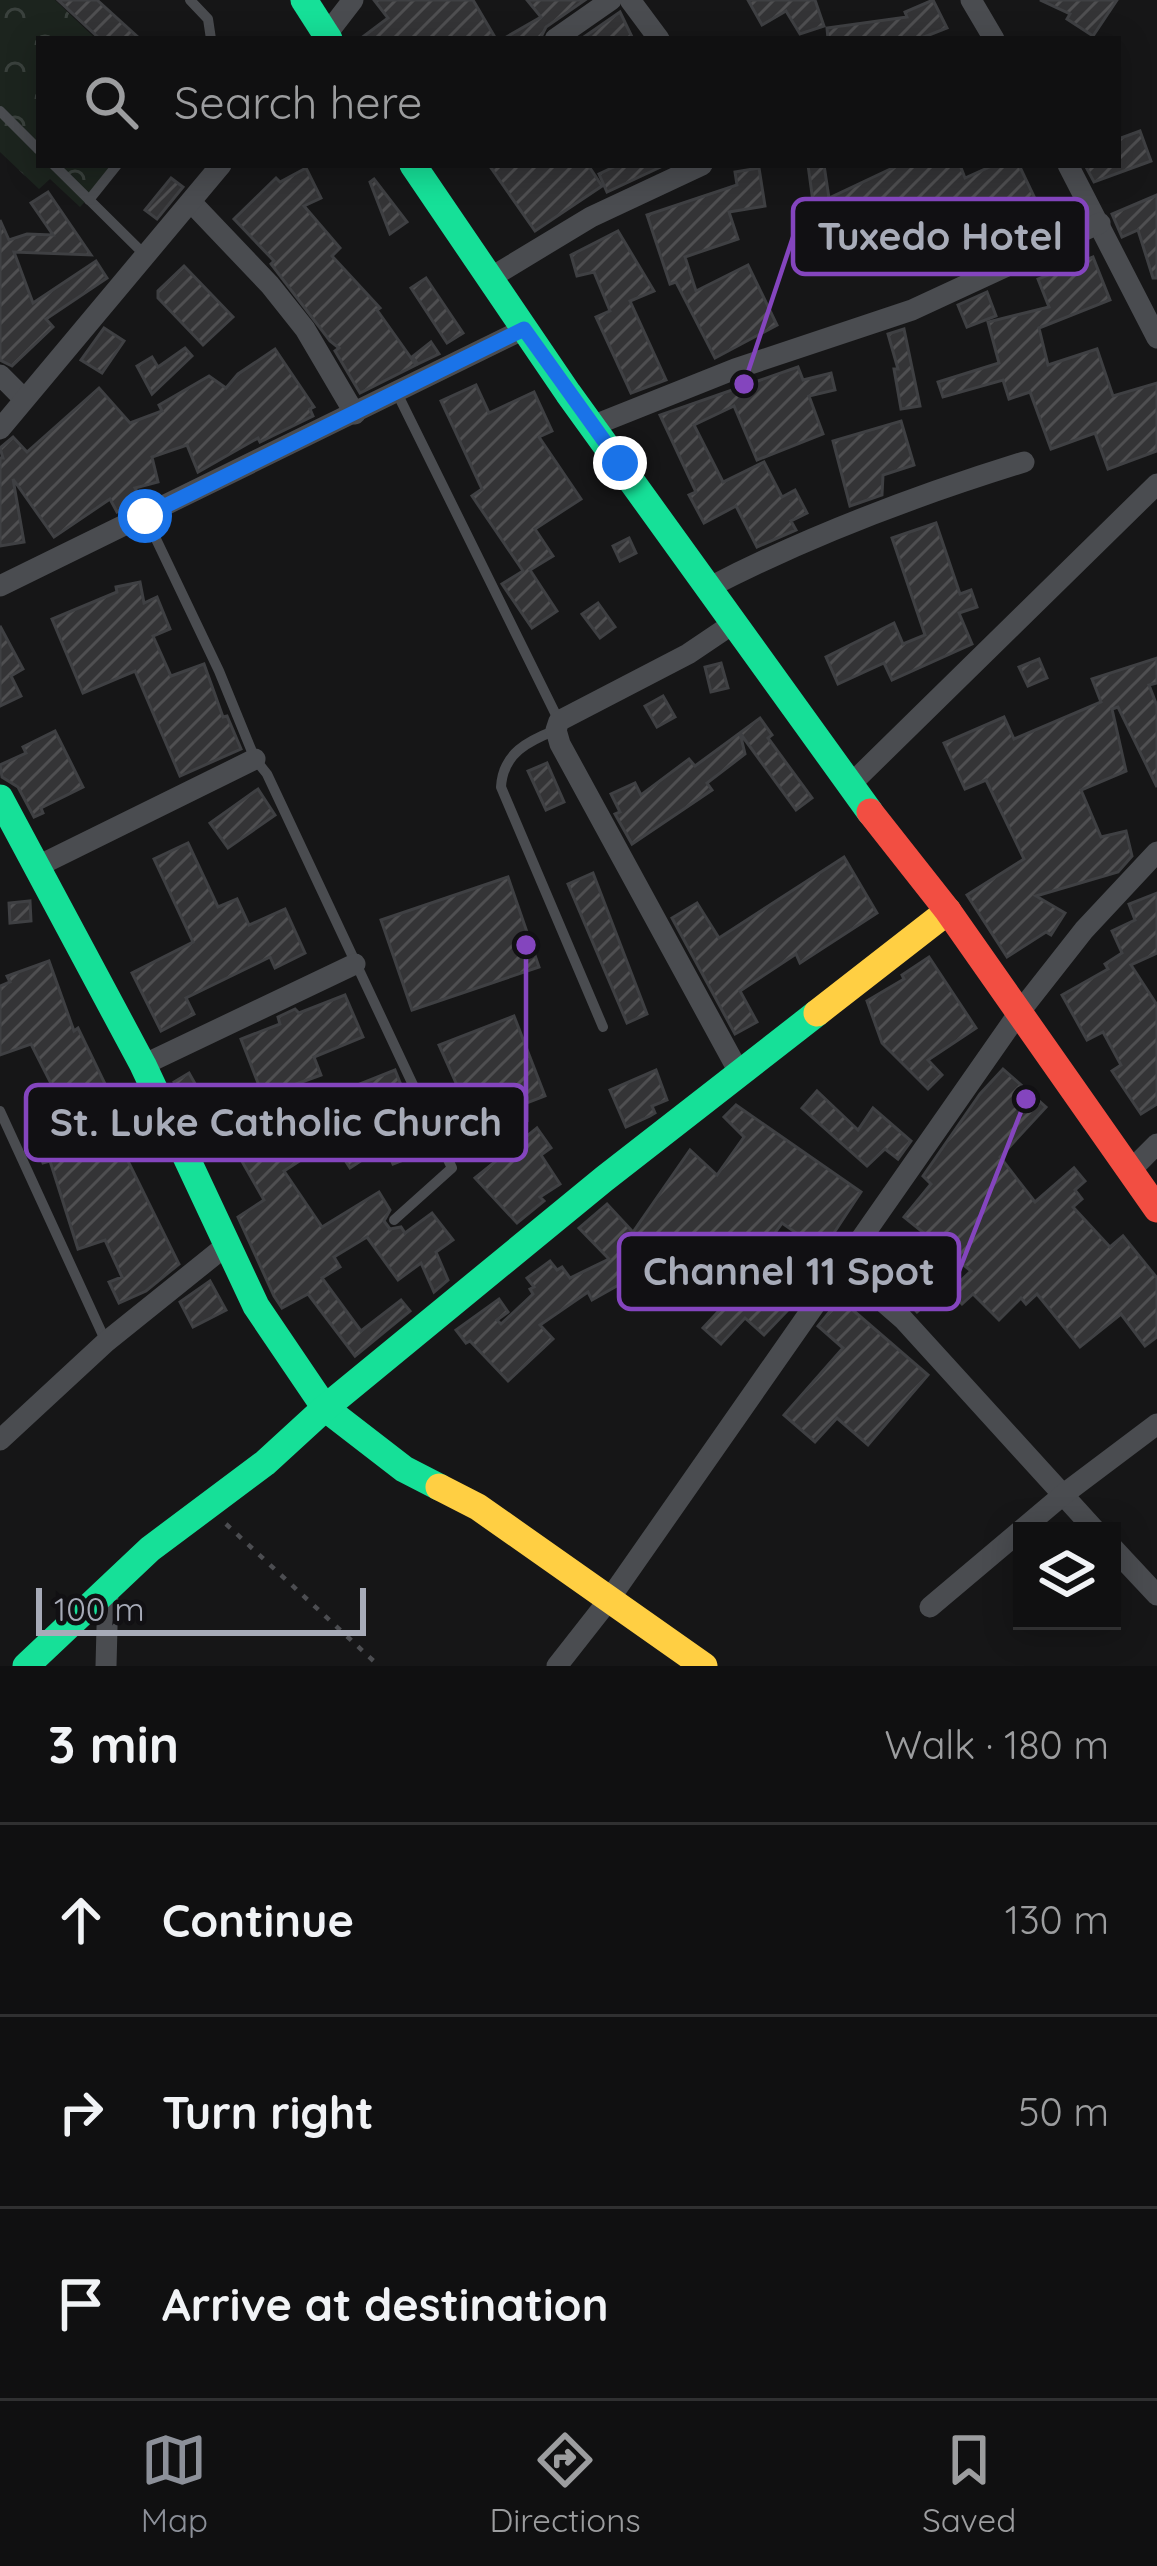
<!DOCTYPE html>
<html lang="en">
<head>
<meta charset="utf-8">
<style>
	body { margin:0; font-family:Quicksand,sans-serif; background:#19191a; color:#f1f3f6 }
	.controls { position:absolute; right:36px; bottom:36px; display:grid; overflow:hidden; border-radius:0px; box-shadow:0 6px 30px #0003 }
	.controls button { width:108px; height:108px; display:grid; place-items:center; padding:0; border:0; border-bottom:3px solid #303031; background:#101011; color:#f1f3f6; font:60px sans-serif }
	.scale { position:absolute; left:36px; bottom:30px; width:330px; box-sizing:border-box; padding-left:12px; border:6px solid #a7abb8; border-top:0; font-size:33px; line-height:42px; white-space:nowrap; color:#a7abb8; -webkit-text-stroke:9px #111013; paint-order:stroke }
	.stop { position:absolute; width:36px; height:36px; margin:-27px; border:9px solid #1a73e8; border-radius:50%; background:#fff }
	.stop.end { background:#1a73e8; border-color:#fff; box-shadow:0 3px 12px #0008 }
	.list { margin:0; padding:0; list-style:none }
	h2 { display:flex; justify-content:space-between; align-items:center; height:156px; margin:0; padding:0 48px; font-size:51px }
	h2 small { font-size:39px; font-weight:400; color:#9c9d9f }
	.list li { display:grid; grid-template-columns:78px 1fr auto; gap:36px; align-items:center; box-sizing:border-box; height:192px; padding:0 48px; border-top:3px solid #303031 }
	.list b { display:block; font-size:45px; white-space:nowrap }
	.list em { font-size:39px; font-style:normal; color:#9c9d9f }
	.icon { flex:none; width:66px; height:66px; fill:none; stroke:currentColor; stroke-width:2; stroke-linecap:round; stroke-linejoin:round }
	.map { position:relative; flex:none; width:1157px; height:1666px; overflow:hidden }
	.search { position:absolute; background:#101011; box-shadow:0 6px 30px #0003; left:36px; right:36px; top:36px; height:132px; display:flex; align-items:center; gap:30px; box-sizing:border-box; padding:0 42px; border-radius:0px; color:#9c9d9f; font-size:45px }
	.sheet { height:732px; background:#101011 }
	nav { display:flex; justify-content:space-around; align-items:center; box-sizing:border-box; height:168px; border-top:3px solid #303031; background:#101011; font-size:33px; color:#9c9d9f }
	nav a { display:grid; justify-items:center; gap:6px }
	nav .on { color:#8c9099 }
	.map>svg:first-child { display:block }
</style>
</head>
<body>
<div class="map">
<svg width="1157" height="1666" viewBox="0 0 1157 1666">
	<defs>
		<pattern id="forest-crowns" width="20" height="18" patternUnits="userSpaceOnUse" patternTransform="scale(3)"><rect width="20" height="18" fill="#1c241e"/><path d="M2 6a3 3 0 1 1 6 0M12 15a3 3 0 1 1 6 0" fill="none" stroke="#3a413d"/></pattern>
		<pattern id="building-hatch" width="6" height="6" patternUnits="userSpaceOnUse" patternTransform="scale(3)"><rect width="6" height="6" fill="#343436"/><path d="M-1 1l2-2M0 6l6-6M5 7l2-2" fill="none" stroke="#4f4f51"/></pattern>
	</defs>
	<rect width="100%" height="100%" fill="#161617"/>
	<!-- forest -->
	<path fill="url(#forest-crowns)" d="M 0,0 L 55,0 L 96,39 L 39,39 L 39,165 L 120,165 L 80,207 L 50,179 L 39,189 L 0,152 Z"/>
	<!-- building -->
	<g fill="url(#building-hatch)" stroke="#3f4043" stroke-width="3">
		<path d="M 58,0 L 97,0 L 140,39 L 100,39 Z"/>
		<path d="M 374,0 L 473,0 L 496,39 L 360,39 L 388,18 Z"/>
		<path d="M 527,0 L 585,0 L 546,27 L 540,39 L 503,39 L 541,17 Z"/>
		<path d="M 748,0 L 815,0 L 824,26 L 800,34 L 786,11 L 762,25 Z"/>
		<path d="M 933,0 L 947,28 L 919,39 L 828,39 L 827,28 L 907,17 L 905,12 Z"/>
		<path d="M 1040,0 L 1117,0 L 1093,36 L 1067,19 L 1070,14 Z"/>
		<path d="M 620,12 L 633,39 L 581,39 Z"/>
		<path d="M 1140,131 L 1151,161 L 1094,182 L 1085,165 L 1118,165 L 1118,139 Z"/>
		<path d="M 489,165 L 588,165 L 602,186 L 535,231 Z"/>
		<path d="M 618,165 L 665,165 L 607,192 L 599,174 Z"/>
		<path d="M 808,165 L 824,165 L 829,198 L 899,165 L 960,165 L 965,178 L 994,165 L 1019,165 L 1040,209 L 986,235 L 939,252 L 934,239 L 852,268 L 839,233 L 821,238 L 810,211 L 814,209 Z"/>
		<path d="M 306,168 L 321,198 L 304,206 L 340,248 L 332,256 L 380,308 L 377,310 L 416,365 L 360,393 L 335,351 L 339,348 L 330,341 L 271,264 L 274,261 L 234,219 L 276,178 L 280,182 Z"/>
		<path d="M 759,168 L 765,206 L 729,212 L 738,239 L 685,257 L 696,291 L 748,265 L 777,325 L 715,358 L 676,282 L 670,284 L 647,215 L 737,185 L 735,172 Z"/>
		<path d="M 171,178 L 183,187 L 157,219 L 145,210 Z"/>
		<path d="M 374,179 L 407,222 L 390,234 L 370,182 Z"/>
		<path d="M 48,192 L 91,255 L 14,252 L 33,303 L 96,261 L 107,278 L 46,319 L 53,327 L 12,366 L 0,360 L 0,220 L 9,240 L 27,234 L 53,235 L 31,203 Z"/>
		<path d="M 1157,195 L 1157,278 L 1153,278 L 1138,230 L 1122,237 L 1112,214 Z"/>
		<path d="M 618,231 L 654,291 L 630,301 L 666,380 L 631,393 L 596,317 L 610,311 L 594,272 L 577,276 L 571,255 Z"/>
		<path d="M 1093,257 L 1110,300 L 1039,328 L 1048,365 L 1097,349 L 1113,396 L 1157,383 L 1157,451 L 1108,469 L 1095,433 L 1051,449 L 1030,392 L 1009,399 L 1003,380 L 943,397 L 938,382 L 999,363 L 988,322 L 1049,307 L 1038,279 Z"/>
		<path d="M 184,266 L 233,317 L 203,345 L 158,298 L 158,291 Z"/>
		<path d="M 426,278 L 463,333 L 447,343 L 411,288 Z"/>
		<path d="M 987,292 L 996,316 L 967,327 L 958,305 Z"/>
		<path d="M 104,328 L 124,341 L 102,373 L 81,360 Z"/>
		<path d="M 904,329 L 920,406 L 901,409 L 894,369 L 898,369 L 888,334 Z"/>
		<path d="M 431,342 L 439,354 L 418,364 L 412,357 Z"/>
		<path d="M 185,348 L 192,356 L 152,394 L 137,366 L 152,357 L 158,367 Z"/>
		<path d="M 275,349 L 314,407 L 310,409 L 313,416 L 260,442 L 258,438 L 198,472 L 187,445 L 152,457 L 158,482 L 135,488 L 142,500 L 117,512 L 110,499 L 54,537 L 13,479 L 24,542 L 0,546 L 0,458 L 3,458 L 0,448 L 13,437 L 27,452 L 99,388 L 130,423 L 162,411 L 159,405 L 209,376 L 226,388 L 238,374 Z"/>
		<path d="M 798,367 L 803,380 L 831,373 L 835,390 L 809,396 L 823,434 L 757,460 L 734,406 L 694,425 L 723,482 L 764,462 L 782,497 L 795,490 L 807,513 L 791,521 L 796,530 L 757,547 L 736,506 L 704,523 L 689,495 L 696,492 L 660,415 Z"/>
		<path d="M 476,385 L 489,413 L 534,392 L 552,431 L 539,437 L 581,499 L 535,529 L 553,556 L 530,570 L 557,611 L 532,628 L 502,584 L 523,571 L 472,496 L 482,489 L 441,401 Z"/>
		<path d="M 901,421 L 914,465 L 883,475 L 882,495 L 850,506 L 833,441 Z"/>
		<path d="M 936,523 L 960,594 L 971,590 L 977,607 L 959,613 L 972,644 L 892,680 L 884,663 L 838,684 L 826,657 L 894,623 L 903,644 L 925,635 L 892,538 Z"/>
		<path d="M 629,538 L 636,553 L 620,561 L 613,546 Z"/>
		<path d="M 140,582 L 144,603 L 157,597 L 170,629 L 153,636 L 171,676 L 204,664 L 223,717 L 227,716 L 241,749 L 180,776 L 135,671 L 83,693 L 52,619 L 117,592 L 116,587 Z"/>
		<path d="M 598,603 L 615,627 L 600,638 L 582,614 Z"/>
		<path d="M 0,626 L 23,669 L 11,676 L 21,696 L 0,706 Z"/>
		<path d="M 1157,658 L 1157,683 L 1149,685 L 1157,706 L 1157,787 L 1118,707 L 1112,709 L 1126,771 L 1081,790 L 1101,837 L 1126,831 L 1132,856 L 1118,872 L 1036,896 L 1065,913 L 1051,935 L 1046,932 L 1007,957 L 967,895 L 1024,859 L 986,780 L 965,789 L 944,743 L 1004,717 L 1014,739 L 1101,702 L 1092,679 Z"/>
		<path d="M 1039,659 L 1047,678 L 1028,686 L 1019,667 Z"/>
		<path d="M 721,663 L 728,688 L 711,692 L 705,667 Z"/>
		<path d="M 663,696 L 675,717 L 657,727 L 645,706 Z"/>
		<path d="M 760,718 L 772,735 L 768,738 L 812,798 L 796,810 L 740,733 L 745,754 L 707,783 L 712,790 L 632,844 L 615,814 L 620,812 L 611,794 L 635,783 L 641,795 L 689,759 L 695,766 Z"/>
		<path d="M 55,731 L 83,787 L 41,808 L 43,813 L 34,817 L 18,787 L 2,777 L 0,765 L 26,753 L 23,747 Z"/>
		<path d="M 547,763 L 564,802 L 546,810 L 528,771 Z"/>
		<path d="M 258,789 L 275,815 L 228,848 L 210,823 Z"/>
		<path d="M 188,843 L 218,907 L 237,899 L 249,925 L 285,909 L 305,953 L 275,968 L 270,957 L 186,998 L 194,1014 L 161,1031 L 132,973 L 193,942 L 154,859 Z"/>
		<path d="M 844,857 L 877,913 L 800,963 L 796,954 L 740,991 L 757,1022 L 735,1034 L 672,918 L 697,903 L 719,938 Z"/>
		<path d="M 593,873 L 647,1014 L 627,1023 L 568,884 Z"/>
		<path d="M 508,877 L 539,967 L 412,1010 L 381,920 Z"/>
		<path d="M 1157,893 L 1157,953 L 1131,965 L 1157,1005 L 1157,1104 L 1141,1114 L 1112,1071 L 1121,1065 L 1103,1032 L 1087,1040 L 1062,995 L 1108,969 L 1105,964 L 1122,953 L 1112,931 L 1135,920 L 1129,904 Z"/>
		<path d="M 30,901 L 31,921 L 10,923 L 9,903 Z"/>
		<path d="M 929,957 L 976,1028 L 928,1060 L 942,1075 L 928,1089 L 882,1043 L 867,1001 L 904,979 L 902,975 Z"/>
		<path d="M 49,961 L 74,1031 L 78,1028 L 135,1146 L 123,1151 L 179,1264 L 146,1291 L 119,1303 L 109,1282 L 122,1277 L 105,1240 L 78,1249 L 50,1161 L 43,1163 L 29,1123 L 65,1111 L 31,1044 L 0,1055 L 0,986 L 10,982 L 7,976 Z"/>
		<path d="M 345,995 L 363,1037 L 314,1057 L 321,1075 L 263,1096 L 241,1039 L 280,1024 L 278,1017 L 295,1009 L 299,1013 Z"/>
		<path d="M 514,1016 L 545,1096 L 474,1123 L 439,1045 Z"/>
		<path d="M 1003,1069 L 1046,1107 L 1000,1157 L 1035,1202 L 1074,1168 L 1085,1181 L 1075,1190 L 1082,1199 L 1073,1207 L 1110,1247 L 1123,1236 L 1157,1278 L 1157,1337 L 1145,1346 L 1121,1314 L 1080,1347 L 1037,1294 L 1026,1304 L 1021,1298 L 999,1320 L 973,1294 L 962,1304 L 950,1291 L 971,1271 L 904,1217 L 931,1184 L 923,1176 L 980,1094 Z"/>
		<path d="M 395,1070 L 411,1110 L 403,1114 L 419,1154 L 393,1164 L 385,1145 L 350,1168 L 332,1140 L 284,1171 L 322,1227 L 379,1192 L 390,1210 L 384,1221 L 390,1229 L 401,1227 L 405,1233 L 432,1213 L 453,1240 L 436,1252 L 448,1280 L 434,1292 L 421,1263 L 398,1280 L 367,1237 L 334,1257 L 340,1267 L 322,1278 L 361,1331 L 401,1300 L 410,1311 L 355,1356 L 308,1294 L 282,1308 L 274,1296 L 238,1217 L 264,1200 L 235,1149 L 265,1133 L 268,1140 L 347,1089 Z"/>
		<path d="M 656,1070 L 667,1100 L 652,1106 L 655,1113 L 650,1116 L 626,1127 L 610,1090 Z"/>
		<path d="M 189,1073 L 212,1114 L 219,1110 L 231,1131 L 204,1146 L 174,1082 Z"/>
		<path d="M 817,1091 L 858,1130 L 873,1108 L 911,1141 L 898,1159 L 885,1149 L 867,1166 L 802,1108 Z"/>
		<path d="M 736,1105 L 861,1192 L 822,1251 L 782,1223 L 738,1284 L 710,1264 L 681,1307 L 674,1307 L 631,1278 L 592,1300 L 588,1292 L 540,1325 L 553,1339 L 508,1381 L 470,1341 L 466,1343 L 456,1330 L 499,1299 L 508,1312 L 497,1320 L 501,1324 L 533,1294 L 530,1289 L 534,1287 L 527,1278 L 550,1261 L 557,1270 L 562,1267 L 570,1278 L 609,1259 L 579,1228 L 607,1204 L 633,1232 L 690,1150 L 717,1175 L 744,1137 L 724,1117 Z"/>
		<path d="M 537,1128 L 551,1148 L 541,1155 L 560,1184 L 540,1197 L 544,1201 L 517,1223 L 475,1178 Z"/>
		<path d="M 901,1248 L 940,1291 L 917,1312 L 878,1270 Z"/>
		<path d="M 794,1278 L 807,1290 L 764,1335 L 745,1318 L 721,1344 L 703,1328 L 742,1286 L 766,1308 Z"/>
		<path d="M 210,1281 L 226,1310 L 193,1327 L 180,1302 Z"/>
		<path d="M 840,1299 L 928,1375 L 868,1445 L 837,1418 L 815,1442 L 784,1415 L 843,1348 L 818,1326 Z"/>
	</g>
	<g fill="none" stroke-linecap="round" stroke-linejoin="round">
		<!-- path -->
		<path stroke="#4c4d51" stroke-width="4.5" stroke-dasharray="6 9" stroke-linecap="butt" d="M 226,1524 L 379,1666"/>
		<!-- lane -->
		<g stroke="#4a4c50" stroke-width="10">
			<path d="M 190,0 L 208,19 L 211,39"/>
			<path d="M 0,111 L 39,150"/>
			<path d="M 54,165 L 145,255"/>
			<path d="M 89,200 L 117,165"/>
			<path d="M 397,393 L 559,721"/>
			<path d="M 145,516 L 219,671 L 255,759 L 267,774 L 452,1168 L 394,1220"/>
			<path d="M 556,730 C 528,741 503,753 501,787 L 603,1027"/>
			<path d="M 0,1111 L 106,1342"/>
		</g>
		<!-- street -->
		<g stroke="#4a4c50" stroke-width="21">
			<path d="M 630,0 L 659,39"/>
			<path d="M 971,0 L 994,39"/>
			<path d="M 323,39 L 353,0"/>
			<path d="M 555,39 L 611,0"/>
			<path d="M 1068,165 L 1157,338"/>
			<path d="M 191,202 L 270,285 L 305,329 L 355,414"/>
			<path d="M 490,278 L 591,217 L 702,165"/>
			<path d="M 0,375 L 23,398"/>
			<path d="M 592,426 L 735,369 L 912,310 L 1100,223"/>
			<path d="M 0,429 L 221,165"/>
			<path d="M 0,586 L 524,329"/>
			<path d="M 708,588 C 810,535 914,496 1024,462"/>
			<path d="M 734,623 L 688,654 L 559,721 L 556,730 L 560,744 L 740,1074"/>
			<path d="M 850,785 L 1157,484"/>
			<path d="M 36,867 L 255,759"/>
			<path d="M 143,1065 L 355,964"/>
			<path d="M 1129,1172 L 1157,1144"/>
			<path d="M 841,1265 L 903,1319 L 1096,1531"/>
			<path d="M 0,1440 L 106,1342 L 228,1244"/>
			<path d="M 1112,1547 L 1157,1595"/>
			<path d="M 930,1607 L 1064,1494 L 1157,1424"/>
			<path d="M 106,1666 L 108,1589"/>
			<path d="M 557,1666 L 608,1601 L 1018,1014 L 1084,930 L 1157,852"/>
		</g>
		<!-- fast -->
		<g stroke="#16e098" stroke-width="27">
			<path d="M 304,0 L 329,39"/>
			<path d="M 413,165 L 568,393 L 870,812"/>
			<path d="M 0,798 L 143,1065 L 256,1306 L 325,1408 L 404,1469 L 439,1487"/>
			<path d="M 26,1666 L 150,1549 L 265,1463 L 325,1408 L 604,1179 L 817,1013"/>
		</g>
		<!-- slow -->
		<g stroke="#ffcf43" stroke-width="27">
			<path d="M 817,1013 L 948,911"/>
			<path d="M 439,1487 L 478,1507 L 704,1666"/>
		</g>
		<!-- jam -->
		<path stroke="#f24e42" stroke-width="27" d="M 870,812 L 948,911 L 1157,1209"/>
	</g>
	<g fill="none" stroke-linecap="round" stroke-linejoin="round">
		<!-- route -->
		<path stroke="#1a73e8" stroke-width="15" d="M 145,516 L 524,329 L 620,463"/>
	</g>
	<!-- callouts -->
	<path fill="none" stroke="#8445be" stroke-width="4.5" d="M744 384L793 237M526 945L526 1122M1026 1099L959 1271"/>
	<g fill="#8445be" stroke="#111013" stroke-width="4.5">
		<circle cx="744" cy="384" r="12"/>
		<circle cx="526" cy="945" r="12"/>
		<circle cx="1026" cy="1099" r="12"/>
	</g>
	<g fill="#111013" stroke="#8445be" stroke-width="4.5">
		<rect x="793" y="199" width="294" height="75" rx="12"/>
		<rect x="26" y="1085" width="500" height="75" rx="12"/>
		<rect x="619" y="1234" width="340" height="75" rx="12"/>
	</g>
	<g font-size="39" text-anchor="middle" font-weight="bold" fill="#a7abb8">
		<text x="940" y="250">Tuxedo Hotel</text>
		<text x="276" y="1136">St. Luke Catholic Church</text>
		<text x="789" y="1285">Channel 11 Spot</text>
	</g>
</svg>
<div class="controls">
<button><svg class="icon" aria-label="layers" viewBox="0 0 24 24"><path d="M12 4l9 5-9 5-9-5zM3 14l9 5 9-5"/></svg></button>
</div>
<div class="scale">100 m</div>
<div class="stop" style="left:145px;top:516px"></div>
<div class="stop end" style="left:620px;top:463px"></div>
<div class="search"><svg class="icon" aria-label="search" viewBox="0 0 24 24"><circle cx="10" cy="10" r="6"/><path d="M15 15l6 6"/></svg>Search here</div>
</div>
<section class="sheet">
<h2>3 min<small>Walk · 180 m</small></h2>
<ul class="list">
<li><svg class="icon" aria-label="ahead" viewBox="0 0 24 24"><path d="M12 20V5M6 11l6-6 6 6"/></svg><div><b>Continue</b></div><em>130 m</em></li>
<li><svg class="icon" aria-label="right" viewBox="0 0 24 24"><path d="M7 20v-9h11M14 6l5 5-5 5"/></svg><div><b>Turn right</b></div><em>50 m</em></li>
<li><svg class="icon" aria-label="arrive" viewBox="0 0 24 24"><path d="M6 21V4h12l-3 4 3 4H6"/></svg><div><b>Arrive at destination</b></div></li>
</ul>
</section>
<nav>
<a class="on"><svg class="icon" aria-label="map" viewBox="0 0 24 24"><path d="M3 6l6-2 6 2 6-2v14l-6 2-6-2-6 2zM9 4v14M15 6v14"/></svg>Map</a>
<a><svg class="icon" aria-label="directions" viewBox="0 0 24 24"><path d="M12 3l9 9-9 9-9-9zM9 14v-3h6M13 9l2 2-2 2"/></svg>Directions</a>
<a><svg class="icon" aria-label="saved" viewBox="0 0 24 24"><path d="M7 4h10v16l-5-4-5 4z"/></svg>Saved</a>
</nav>
</body>
</html>
